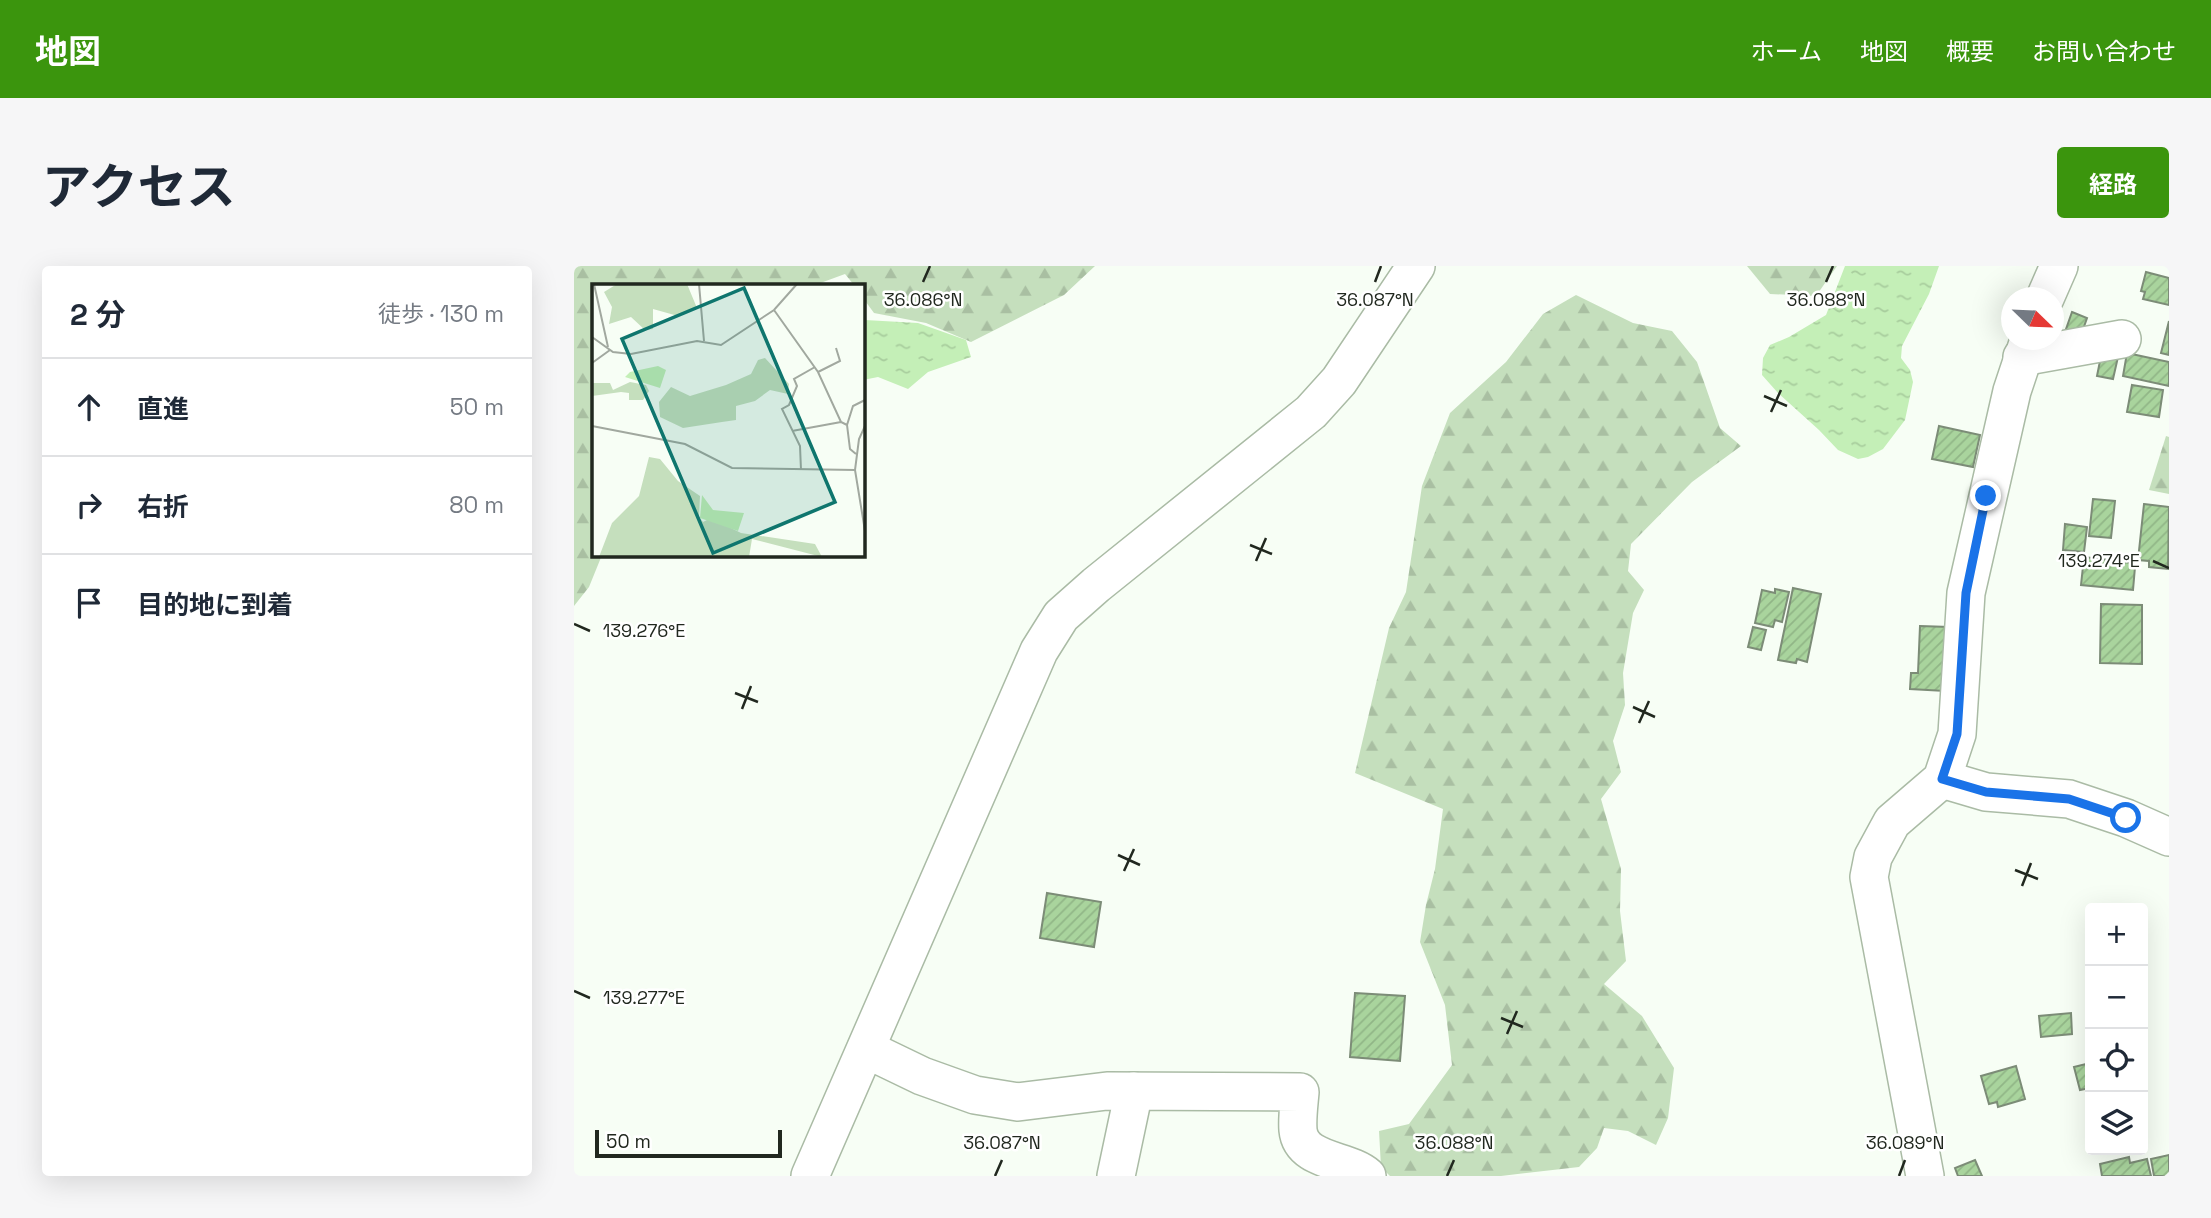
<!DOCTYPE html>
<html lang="ja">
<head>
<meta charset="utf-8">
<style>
	body { margin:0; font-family:"Space Grotesk","Noto Sans JP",sans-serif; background:#f6f6f7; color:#1f2937 }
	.controls { position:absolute; right:21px; bottom:21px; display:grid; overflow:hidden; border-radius:7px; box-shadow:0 7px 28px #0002 }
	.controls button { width:63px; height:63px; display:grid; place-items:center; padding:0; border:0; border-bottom:2px solid #e0e1e3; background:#fff; color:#1f2937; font:35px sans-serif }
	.compass { position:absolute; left:1427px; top:21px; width:63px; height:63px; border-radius:50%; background:#fff; box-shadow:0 7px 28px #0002; rotate:113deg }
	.scale { position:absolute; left:21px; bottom:18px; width:187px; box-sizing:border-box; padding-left:7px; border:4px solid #21281f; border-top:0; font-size:19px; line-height:24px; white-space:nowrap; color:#21281f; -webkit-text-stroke:5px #fff; paint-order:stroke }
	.stop { position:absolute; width:21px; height:21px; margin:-16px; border:5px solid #1a73e8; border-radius:50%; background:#fff }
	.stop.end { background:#1a73e8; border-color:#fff; box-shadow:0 2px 7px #0008 }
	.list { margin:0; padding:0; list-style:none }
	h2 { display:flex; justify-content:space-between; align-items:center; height:91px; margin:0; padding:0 28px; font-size:30px }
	h2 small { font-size:23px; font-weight:400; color:#747a83 }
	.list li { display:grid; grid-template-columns:46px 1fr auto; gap:21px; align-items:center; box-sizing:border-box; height:98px; padding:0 28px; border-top:2px solid #e0e1e3 }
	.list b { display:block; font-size:26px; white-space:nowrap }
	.list em { font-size:23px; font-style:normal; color:#747a83 }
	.icon { flex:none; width:38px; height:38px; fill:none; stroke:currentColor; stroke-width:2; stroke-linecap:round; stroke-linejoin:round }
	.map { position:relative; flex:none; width:1595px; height:910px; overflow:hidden; border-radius:7px }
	header { display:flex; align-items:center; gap:42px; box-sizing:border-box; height:98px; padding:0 35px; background:#3b950d; color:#fff }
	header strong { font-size:33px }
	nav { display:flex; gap:38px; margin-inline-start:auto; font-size:24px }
	.intro { display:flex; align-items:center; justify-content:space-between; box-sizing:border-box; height:168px; padding:0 42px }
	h1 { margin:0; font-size:49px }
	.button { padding:18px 32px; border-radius:7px; background:#3b950d; color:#fff; font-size:24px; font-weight:700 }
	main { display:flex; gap:42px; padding:0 42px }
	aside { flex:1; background:#fff; border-radius:7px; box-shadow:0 7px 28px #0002 }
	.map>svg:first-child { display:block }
</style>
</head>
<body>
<header>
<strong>地図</strong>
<nav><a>ホーム</a><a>地図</a><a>概要</a><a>お問い合わせ</a></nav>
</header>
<div class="intro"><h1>アクセス</h1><a class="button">経路</a></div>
<main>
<aside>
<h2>2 分<small>徒歩 · 130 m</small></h2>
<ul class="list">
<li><svg class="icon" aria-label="ahead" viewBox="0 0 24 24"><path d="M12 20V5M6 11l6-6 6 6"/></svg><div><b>直進</b></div><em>50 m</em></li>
<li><svg class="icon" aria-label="right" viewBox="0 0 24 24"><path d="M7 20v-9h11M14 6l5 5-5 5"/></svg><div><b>右折</b></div><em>80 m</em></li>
<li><svg class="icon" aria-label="arrive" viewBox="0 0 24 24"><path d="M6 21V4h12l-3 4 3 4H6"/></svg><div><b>目的地に到着</b></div></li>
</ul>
</aside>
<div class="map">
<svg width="1595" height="910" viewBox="0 0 1595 910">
	<defs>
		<pattern id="forest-firs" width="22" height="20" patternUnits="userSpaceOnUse" patternTransform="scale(1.75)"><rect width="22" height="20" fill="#c5dfbd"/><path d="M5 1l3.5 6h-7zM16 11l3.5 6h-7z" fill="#a9bfa2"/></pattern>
		<pattern id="water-ripples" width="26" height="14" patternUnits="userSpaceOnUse" patternTransform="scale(1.75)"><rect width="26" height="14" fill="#c4efb7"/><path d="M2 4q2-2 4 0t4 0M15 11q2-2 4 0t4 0" fill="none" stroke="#a8cd9d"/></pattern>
		<pattern id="building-hatch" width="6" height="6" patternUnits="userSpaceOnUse" patternTransform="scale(1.75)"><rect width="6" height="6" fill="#a9d49d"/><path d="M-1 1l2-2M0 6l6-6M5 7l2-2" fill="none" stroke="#91b687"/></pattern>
	</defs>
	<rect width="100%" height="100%" fill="#f7fef5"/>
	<!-- forest -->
	<g fill="url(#forest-firs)">
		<path d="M 0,0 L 521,0 L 490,29 L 397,76 L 352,57 L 300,47 L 289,32 L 289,19 L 280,19 L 271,8 L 241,19 L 19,19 L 19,289 L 28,289 L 15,321 L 0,340 Z"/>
		<path d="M 1173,0 L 1263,0 L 1242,30 L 1196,28 Z"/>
		<path d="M 1002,29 L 1059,57 L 1098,65 L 1123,96 L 1146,162 L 1167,180 L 1118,216 L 1057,278 L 1054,305 L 1070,324 L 1059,347 L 1049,407 L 1051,439 L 1039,475 L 1047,506 L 1027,533 L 1047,603 L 1046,645 L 1052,695 L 1030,718 L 1068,750 L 1100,802 L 1094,852 L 1082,879 L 1054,865 L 1030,862 L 1023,882 L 1005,901 L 927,910 L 816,910 L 807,901 L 805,865 L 835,858 L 878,799 L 871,739 L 846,676 L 852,639 L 861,603 L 869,543 L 781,507 L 815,362 L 832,326 L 848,220 L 876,147 L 932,96 L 969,48 Z"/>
		<path d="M 1592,170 L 1595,171 L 1595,228 L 1575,224 Z"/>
	</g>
	<!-- water -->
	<g fill="url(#water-ripples)">
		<path d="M 1271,0 L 1365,0 L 1355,28 L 1328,80 L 1327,92 L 1336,104 L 1339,116 L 1331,154 L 1309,183 L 1294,191 L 1284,193 L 1264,184 L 1245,164 L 1204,127 L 1188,109 L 1189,92 L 1196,79 L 1215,71 L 1252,49 Z"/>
		<path d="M 289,51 L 291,54 L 344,57 L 392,74 L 397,91 L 354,106 L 334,123 L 304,111 L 289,114 Z"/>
	</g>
	<!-- building -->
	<g fill="url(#building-hatch)" stroke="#7c8c77" stroke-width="2">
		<path d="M 1572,6 L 1595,12 L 1595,39 L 1569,33 L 1571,26 L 1567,25 Z"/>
		<path d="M 1498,46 L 1513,52 L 1506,72 L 1491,66 Z"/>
		<path d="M 1595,55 L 1595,89 L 1587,87 Z"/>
		<path d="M 1546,82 L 1539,113 L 1523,110 L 1528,85 Z"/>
		<path d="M 1553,87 L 1595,96 L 1595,120 L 1549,110 Z"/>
		<path d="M 1558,119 L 1589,124 L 1585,151 L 1553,146 Z"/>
		<path d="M 1365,160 L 1406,169 L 1399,201 L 1358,193 Z"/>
		<path d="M 1519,233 L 1541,235 L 1537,272 L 1515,270 Z"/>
		<path d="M 1570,238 L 1595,241 L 1594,303 L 1575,301 L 1575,295 L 1564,294 Z"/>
		<path d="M 1491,258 L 1513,261 L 1510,286 L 1489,284 Z"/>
		<path d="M 1510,291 L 1558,297 L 1558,300 L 1561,301 L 1559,324 L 1507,319 Z"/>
		<path d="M 1219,322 L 1247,328 L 1233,396 L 1223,393 L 1222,397 L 1204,394 Z"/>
		<path d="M 1201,323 L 1215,326 L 1208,356 L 1201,354 L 1199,361 L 1181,357 L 1188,324 L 1201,327 Z"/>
		<path d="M 1527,338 L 1568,339 L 1568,398 L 1526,397 Z"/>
		<path d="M 1346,360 L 1375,361 L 1371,425 L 1336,423 L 1337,407 L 1344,407 Z"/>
		<path d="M 1179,361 L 1192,364 L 1187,384 L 1174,381 Z"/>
		<path d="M 473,627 L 527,636 L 520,681 L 466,672 Z"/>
		<path d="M 781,727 L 831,730 L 826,795 L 776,791 Z"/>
		<path d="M 1497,747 L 1498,768 L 1467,771 L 1465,750 Z"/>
		<path d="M 1516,797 L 1516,822 L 1506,824 L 1500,801 Z"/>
		<path d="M 1442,800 L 1451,833 L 1424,841 L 1423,836 L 1415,838 L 1407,810 Z"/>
		<path d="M 1595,889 L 1595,910 L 1580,910 L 1577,893 Z"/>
		<path d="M 1555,891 L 1556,897 L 1573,893 L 1577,910 L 1528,910 L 1526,898 Z"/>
		<path d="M 1401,894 L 1408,910 L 1384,910 L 1381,902 Z"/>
	</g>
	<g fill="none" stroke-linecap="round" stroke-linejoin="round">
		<!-- minor casing -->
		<g stroke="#aabba5" stroke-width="40">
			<g id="minor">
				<path d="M 1471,32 L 1485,0"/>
				<path d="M 1448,91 L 1548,73"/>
				<path d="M 1368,513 L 1412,526 L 1495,533 L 1552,552 L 1595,571"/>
				<path d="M 292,783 L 348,810 L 401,829 L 444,836 L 533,825 L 726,826 C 725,838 723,852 724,864 C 727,896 774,893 793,910"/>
				<path d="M 236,910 L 465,385 L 487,350 L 522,319 L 737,146 L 765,115 L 842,0"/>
				<path d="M 542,910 L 560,825"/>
				<path d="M 1351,910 L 1295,611 L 1299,591 L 1318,556 L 1368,513 L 1383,468 L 1392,327 L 1438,125 L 1455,74"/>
			</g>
		</g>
		<!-- minor -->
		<use href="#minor" stroke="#fff" stroke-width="37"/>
	</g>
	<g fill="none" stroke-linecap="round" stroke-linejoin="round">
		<!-- route -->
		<path stroke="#1a73e8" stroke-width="9" d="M 1412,230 L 1392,327 L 1383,468 L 1368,513 L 1412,526 L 1495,533 L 1552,552"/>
	</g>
	<!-- ticks -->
	<path fill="none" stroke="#21281f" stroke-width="2.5" d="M 349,16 L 356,0M 801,16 L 807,0M 1252,16 L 1259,0M 1190,130 L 1213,140M 1197,146 L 1207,124M 676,279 L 698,288M 682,295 L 692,272M 1579,295 L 1595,302M 0,358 L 16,365M 161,427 L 184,436M 1059,441 L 1081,451M 168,443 L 177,420M 1065,457 L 1075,435M 544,589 L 566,599M 1441,604 L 1464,613M 550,605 L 560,583M 1448,620 L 1457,597M 0,725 L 16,732M 927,752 L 949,761M 933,768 L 943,745M 421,910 L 428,894M 873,910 L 880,894M 1325,910 L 1331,894"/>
	<!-- overview -->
	<g transform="translate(18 18)">
		<rect width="273" height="273" fill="#f7fef5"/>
		<path d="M 25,0 L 95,0 L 105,24 L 86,32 L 61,25 L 61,45 L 53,46 L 39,33 L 17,40 L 20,23 L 12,8 ZM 173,74 L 197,100 L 196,110 L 178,106 L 163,117 L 144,122 L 144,136 L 130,138 L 91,144 L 68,133 L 67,118 L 79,103 L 98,112 L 134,101 L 159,90 L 166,76 ZM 38,98 L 54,101 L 57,107 L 51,116 L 37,116 L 37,109 L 29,108 L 0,112 L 0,99 L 18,99 L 21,106 ZM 57,173 L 68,175 L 86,197 L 108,212 L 107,233 L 111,238 L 119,234 L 149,249 L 223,260 L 230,273 L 160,255 L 157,273 L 7,273 L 20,239 L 47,212 Z" fill="#c5dfbd"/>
		<path d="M 66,82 L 74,86 L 68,104 L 33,93 L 38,88 ZM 110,211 L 121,226 L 152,229 L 146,247 L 108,234 Z" fill="#c4efb7"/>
		<path fill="none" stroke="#a1a89f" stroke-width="2" d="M 2,0 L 16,63M 107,0 L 112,57M 182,26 L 226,88 L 249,138 L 255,141 L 258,165 L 264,170M 0,53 L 21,68 L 39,70 L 105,57 L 129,61 L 182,26 L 205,0M 0,79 L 18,66M 226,88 L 248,77 L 244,64M 255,141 L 261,122 L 273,116M 0,142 L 93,160 L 140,184 L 263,186M 273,142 L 267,155 L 263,186 L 273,247M 200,147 L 249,138M 209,186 L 208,162 L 190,125 L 197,121 L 205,102 L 202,95 L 223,83"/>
		<path fill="#0f766e" fill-opacity="0.15" stroke="#0f766e" stroke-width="3.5" d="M 152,4 L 243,218 L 121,269 L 30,55 Z"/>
		<rect width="273" height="273" fill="none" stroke="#21281f" stroke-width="3.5"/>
	</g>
	<g font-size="18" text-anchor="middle" fill="#21281f" stroke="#fff" stroke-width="5" stroke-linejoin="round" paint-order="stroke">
		<text x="349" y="40">36.086°N</text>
		<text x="801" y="40">36.087°N</text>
		<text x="1252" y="40">36.088°N</text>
		<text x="1525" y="301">139.274°E</text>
		<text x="70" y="371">139.276°E</text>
		<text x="70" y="738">139.277°E</text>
		<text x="428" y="883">36.087°N</text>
		<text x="880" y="883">36.088°N</text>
		<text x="1331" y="883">36.089°N</text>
	</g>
</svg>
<div class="controls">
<button>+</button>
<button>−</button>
<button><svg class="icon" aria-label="locate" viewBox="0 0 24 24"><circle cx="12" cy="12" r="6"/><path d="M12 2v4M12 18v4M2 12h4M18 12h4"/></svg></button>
<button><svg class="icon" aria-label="layers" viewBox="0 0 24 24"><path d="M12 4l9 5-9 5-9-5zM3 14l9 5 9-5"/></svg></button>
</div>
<svg class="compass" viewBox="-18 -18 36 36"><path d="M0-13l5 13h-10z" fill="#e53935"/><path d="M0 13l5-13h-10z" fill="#747a83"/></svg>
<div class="scale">50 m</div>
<div class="stop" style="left:1552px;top:552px"></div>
<div class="stop end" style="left:1412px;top:230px"></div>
</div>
</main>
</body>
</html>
